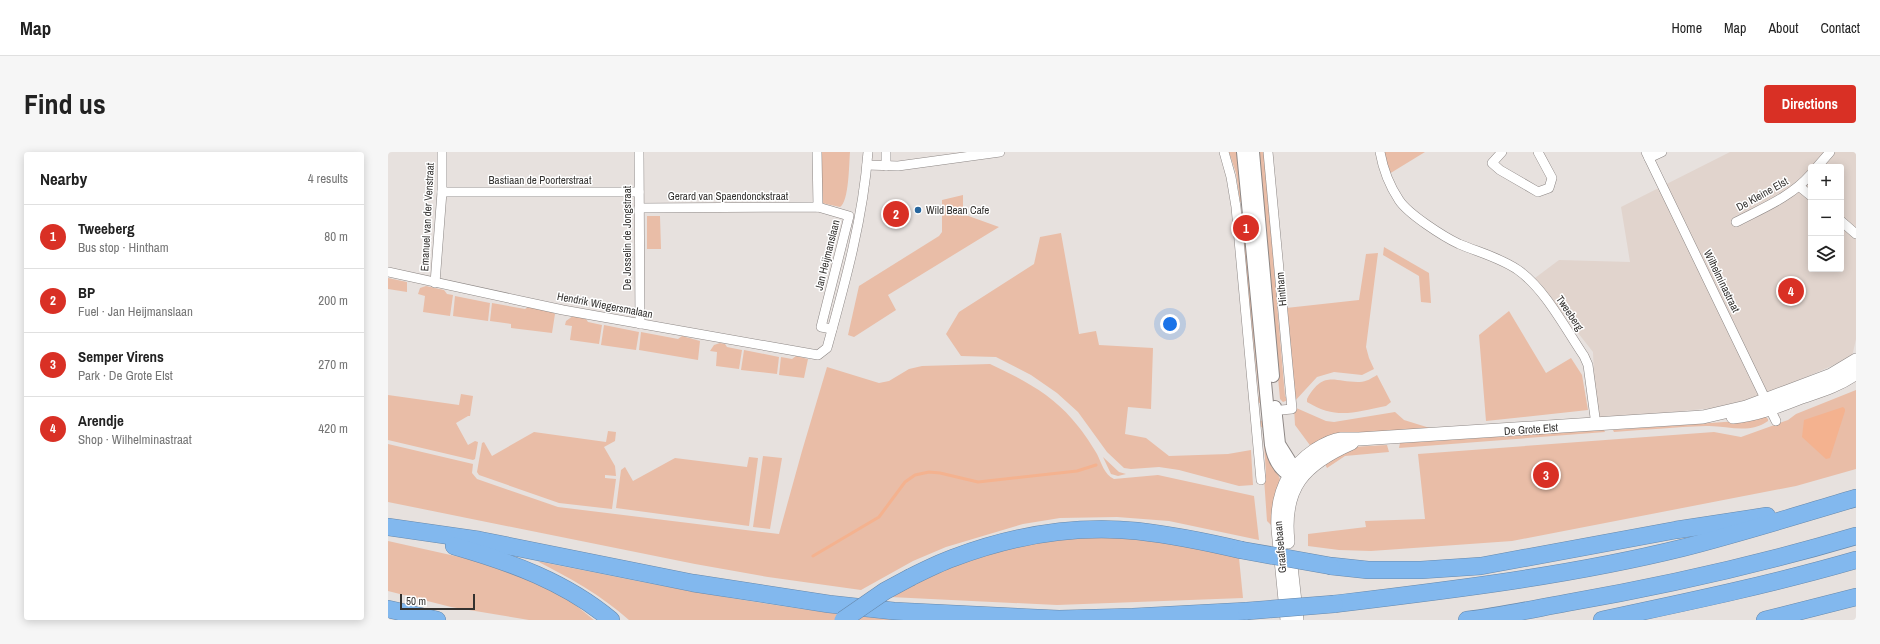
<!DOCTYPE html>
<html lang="en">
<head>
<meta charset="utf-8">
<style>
	body { margin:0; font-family:"Archivo Narrow",sans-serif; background:#f6f6f6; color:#222 }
	.controls { position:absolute; right:12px; top:12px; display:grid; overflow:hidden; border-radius:4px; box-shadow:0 2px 10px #0003 }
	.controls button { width:36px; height:36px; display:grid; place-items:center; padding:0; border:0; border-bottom:1px solid #e0e0e0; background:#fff; color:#222; font:20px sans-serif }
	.scale { position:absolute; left:12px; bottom:10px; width:75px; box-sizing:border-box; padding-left:4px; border:2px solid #343230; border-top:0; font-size:11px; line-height:14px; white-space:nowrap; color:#343230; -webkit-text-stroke:3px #fff; paint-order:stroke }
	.you { position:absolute; left:782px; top:172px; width:14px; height:14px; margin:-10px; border:3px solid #fff; border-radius:50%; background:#1a73e8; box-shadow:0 0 0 6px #1a73e833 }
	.badge { display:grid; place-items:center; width:26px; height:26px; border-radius:50%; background:#d93025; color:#fff; font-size:13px; font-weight:700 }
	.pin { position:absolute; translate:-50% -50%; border:2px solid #fff; box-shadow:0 1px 4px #0006 }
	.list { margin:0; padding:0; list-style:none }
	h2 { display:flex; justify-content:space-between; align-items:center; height:52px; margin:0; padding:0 16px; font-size:17px }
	h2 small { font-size:13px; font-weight:400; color:#767676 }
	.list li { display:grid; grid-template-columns:26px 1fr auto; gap:12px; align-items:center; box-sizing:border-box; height:64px; padding:0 16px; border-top:1px solid #e0e0e0 }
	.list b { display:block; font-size:15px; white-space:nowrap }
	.list p { margin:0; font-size:13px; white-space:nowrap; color:#767676 }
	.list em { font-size:13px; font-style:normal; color:#767676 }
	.icon { flex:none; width:22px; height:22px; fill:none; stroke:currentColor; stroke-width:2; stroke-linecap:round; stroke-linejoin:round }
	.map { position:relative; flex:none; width:1468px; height:468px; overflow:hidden; border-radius:4px }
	header { display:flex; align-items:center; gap:24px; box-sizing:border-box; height:56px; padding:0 20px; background:#fff; border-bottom:1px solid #e0e0e0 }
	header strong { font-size:19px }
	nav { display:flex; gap:22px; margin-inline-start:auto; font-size:14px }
	.intro { display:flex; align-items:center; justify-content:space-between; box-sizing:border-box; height:96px; padding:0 24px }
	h1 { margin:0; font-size:28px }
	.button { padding:10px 18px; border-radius:4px; background:#d93025; color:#fff; font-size:14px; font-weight:700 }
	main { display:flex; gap:24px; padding:0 24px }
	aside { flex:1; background:#fff; border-radius:4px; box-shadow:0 2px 10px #0003 }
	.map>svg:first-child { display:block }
</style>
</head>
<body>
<header>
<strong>Map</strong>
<nav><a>Home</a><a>Map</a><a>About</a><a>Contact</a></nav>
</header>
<div class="intro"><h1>Find us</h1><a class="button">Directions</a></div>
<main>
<aside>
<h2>Nearby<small>4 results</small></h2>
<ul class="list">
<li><span class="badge">1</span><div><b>Tweeberg</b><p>Bus stop · Hintham</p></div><em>80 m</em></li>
<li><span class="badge">2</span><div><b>BP</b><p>Fuel · Jan Heijmanslaan</p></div><em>200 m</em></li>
<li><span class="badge">3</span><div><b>Semper Virens</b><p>Park · De Grote Elst</p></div><em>270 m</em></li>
<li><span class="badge">4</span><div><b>Arendje</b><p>Shop · Wilhelminastraat</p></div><em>420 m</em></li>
</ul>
</aside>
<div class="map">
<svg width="1468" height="468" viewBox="0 0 1468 468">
	<rect width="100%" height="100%" fill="#e7e1de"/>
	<!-- built -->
	<path fill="#e1d4cd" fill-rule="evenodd" d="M 1342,0 L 1468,0 L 1468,187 L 1464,205 L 1354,253 L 1208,268 L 1205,200 L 1147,126 L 1171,108 L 1242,110 L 1233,55 ZM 1423,15 L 1453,15 L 1453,117 L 1423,117 Z"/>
	<!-- green -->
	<g fill="#e9bda7">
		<path d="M 432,0 L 462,0 C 461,12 461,50 452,55 L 434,51 Z"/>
		<path d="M 841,0 L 852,0 L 856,49 L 852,50 L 848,21 Z"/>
		<path d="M 869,0 L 876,0 L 897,244 L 900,248 L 895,250 L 892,247 Z"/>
		<path d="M 995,0 L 1037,0 L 1001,22 Z"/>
		<path d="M 575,43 L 575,62 L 611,75 L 500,143 L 508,158 L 466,185 L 460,183 L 471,134 L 551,84 L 554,80 L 554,48 Z"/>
		<path d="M 259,64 L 272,64 L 273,97 L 259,97 Z"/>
		<path d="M 673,81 L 691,182 L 708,179 L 711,193 L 765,196 L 763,257 L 740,255 L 737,282 L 758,286 L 781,304 L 840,302 L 863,298 L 865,333 L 851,334 L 791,318 L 771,315 L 743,317 L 736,316 L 719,300 L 690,260 L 669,241 L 643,223 L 608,205 L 573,204 L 558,182 L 571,160 L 646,112 L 652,85 Z"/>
		<path d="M 855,88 L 857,88 L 874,252 L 873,252 L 870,250 L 871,243 Z"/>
		<path d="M 996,95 L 1041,121 L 1043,151 L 1033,150 L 1031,124 L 995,103 Z"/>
		<path d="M 990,101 L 978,195 L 981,206 L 986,217 L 974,223 L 946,220 L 929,225 L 906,250 L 898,156 L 971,148 L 978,102 Z"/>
		<path d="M 0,126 L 19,130 L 19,140 L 0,137 Z"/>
		<path d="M 38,134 L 56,138 L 59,142 L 65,143 L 62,164 L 35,160 L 37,144 L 30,142 L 32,136 Z"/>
		<path d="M 67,144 L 102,151 L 100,169 L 65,164 Z"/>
		<path d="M 104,151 L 137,157 L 140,155 L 164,160 L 167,162 L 164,181 L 123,176 L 123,172 L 102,169 Z"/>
		<path d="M 1121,159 L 1158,221 L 1183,206 L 1194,223 L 1200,258 L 1098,269 L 1091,183 Z"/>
		<path d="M 185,164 L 198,167 L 200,170 L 214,173 L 211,192 L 182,188 L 184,174 L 177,173 L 178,169 Z"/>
		<path d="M 216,173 L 251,180 L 248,198 L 213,193 Z"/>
		<path d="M 253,180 L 290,187 L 294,184 L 312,189 L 310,208 L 251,198 Z"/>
		<path d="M 332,191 L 337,192 L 339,195 L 354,198 L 351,217 L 328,214 L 329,200 L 322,199 L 326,193 Z"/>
		<path d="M 356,198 L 391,205 L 389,222 L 353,218 Z"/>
		<path d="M 408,204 L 420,207 L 416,226 L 391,223 L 393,205 L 404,207 Z"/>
		<path d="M 602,212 C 632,226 662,241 684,267 C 693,277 702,290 709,302 C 714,312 716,322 726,327 L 770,323 L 866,344 L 871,388 L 781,369 L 729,365 L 672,366 L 635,372 L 558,395 L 525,409 L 473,438 L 380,425 L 307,412 L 0,350 L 0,292 L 85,312 L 84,321 L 89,327 L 170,355 L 391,382 L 414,299 L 439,215 L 491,231 L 501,229 L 521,217 L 534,214 Z"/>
		<path d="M 989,223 L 1003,250 L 998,254 C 966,260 949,268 919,250 L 919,247 C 936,217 947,231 972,230 C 978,230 984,226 989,223 Z"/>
		<path d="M 1468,238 L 1468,317 L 1408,334 L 1124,389 L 983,399 L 951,398 L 920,394 L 920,382 L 978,375 L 977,369 L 1037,367 L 1030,302 L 1326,280 L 1353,285 L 1400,268 L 1408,262 Z"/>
		<path d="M 73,242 L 85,244 L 82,264 L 80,264 L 68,271 L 80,293 L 87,289 L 90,290 L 87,307 L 85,308 L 0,288 L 0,243 L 71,253 Z"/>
		<path d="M 906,255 L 938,269 L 946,270 L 1007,260 L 1016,268 L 1045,277 L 924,296 L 907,273 Z"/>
		<path d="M 1375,263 L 1380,267 L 1380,269 C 1360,283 1339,273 1318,274 C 1287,275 1256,278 1226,280 L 1225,278 L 1350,269 Z"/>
		<path d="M 875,268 L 888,318 L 892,327 L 887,373 L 883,373 L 879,369 L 876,326 L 878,322 L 875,276 L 872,274 L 871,270 Z"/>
		<path d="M 1216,278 L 1217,280 L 1011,296 L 1012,291 Z"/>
		<path d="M 220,279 L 228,280 L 227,289 L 216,295 L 227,314 L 228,324 L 217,323 L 217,326 L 228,327 L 224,357 L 171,351 L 91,323 L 89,320 L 94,291 L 96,290 L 104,304 L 146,280 L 218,290 Z"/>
		<path d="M 999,293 L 1001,300 L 957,304 L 939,316 L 936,310 L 964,295 Z"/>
		<path d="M 375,304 L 394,306 L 382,377 L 365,375 Z"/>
		<path d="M 361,305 L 370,306 L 361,374 L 228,356 L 233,318 L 237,315 L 245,329 L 287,306 L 359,315 Z"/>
		<path d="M 715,305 L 731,320 L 738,322 L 730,324 L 723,322 Z"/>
		<path d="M 748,385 L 801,394 L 851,406 L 855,446 L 669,453 L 502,445 L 535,426 L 569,413 L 638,391 L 671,386 Z"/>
		<path d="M 0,389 L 85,408 L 149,431 L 180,447 L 206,468 L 141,468 L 63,455 L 0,439 Z"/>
		<path d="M 149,409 C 268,433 387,457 508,468 L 241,468 C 213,443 182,426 149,409 Z"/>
	</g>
	<!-- water -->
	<path fill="#f4b28f" d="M 1455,255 L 1457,257 L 1457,259 L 1442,306 L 1438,307 L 1414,285 L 1416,268 Z"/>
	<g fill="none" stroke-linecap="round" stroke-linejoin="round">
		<!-- stream -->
		<path stroke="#f4b28f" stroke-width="3" d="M 425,404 L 491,365 L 517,330 L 527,323 L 541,320 L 552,321 L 590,330 L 689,319 L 708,313"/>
		<!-- minor casing -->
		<g stroke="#8d8785" stroke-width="10">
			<g id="minor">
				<path d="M 251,0 L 252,172"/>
				<path d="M 429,0 L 430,55"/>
				<path d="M 498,0 L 498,14"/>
				<path d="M 836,0 L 843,25 L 848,55 L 873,328"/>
				<path d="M 880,0 L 904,257 L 882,259"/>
				<path d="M 992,0 C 995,17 1001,33 1011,48 C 1020,62 1056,85 1071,92 C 1090,100 1113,106 1130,118 C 1157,137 1177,176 1196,204 L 1200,213 L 1208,273"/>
				<path d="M 1114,0 L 1104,11 L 1112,18 L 1150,40 L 1161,36 L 1164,26 L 1150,0"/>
				<path d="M 1258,0 L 1388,269"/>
				<path d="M 1261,6 L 1274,0"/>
				<path d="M 479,13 L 510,14 L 612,0"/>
				<path d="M 1429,15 L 1442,0"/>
				<path d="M 1412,35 L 1423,44"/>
				<path d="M 54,40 L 251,40"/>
				<path d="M 251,56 L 430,55 L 461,64 L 433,175 L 444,177"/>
				<path d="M 1453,69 L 1468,82"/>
				<path d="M 1348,70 C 1375,56 1403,45 1423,22"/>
				<path d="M 0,120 L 175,158 L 430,203 L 439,196 C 457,131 475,67 480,0"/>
				<path d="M 47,131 L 54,40 L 54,0"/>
			</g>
		</g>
		<!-- tertiary casing -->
		<g stroke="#8d8785" stroke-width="14">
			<g id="tertiary">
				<path d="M 855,0 L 883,293 C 886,310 894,322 910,327"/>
				<path d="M 865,0 L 885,224"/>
				<path d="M 887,255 L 891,292 L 911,324"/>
			</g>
		</g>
		<!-- secondary casing -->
		<g stroke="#8d8785" stroke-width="14">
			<g id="secondary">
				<path d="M 1345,265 C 1369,263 1391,254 1414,245 C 1432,239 1452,233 1468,221"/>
				<path d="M 900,390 C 894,335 916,312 964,291"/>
				<path d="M 903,414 L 909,468"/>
				<path d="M 899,468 L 890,377 C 888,343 899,317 927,298 C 935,293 944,288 953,287 C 959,287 965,287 971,287 L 1315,265 L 1358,255 L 1398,240 L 1443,223 L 1468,208"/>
			</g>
		</g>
		<!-- motorway casing -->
		<g stroke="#6789ac" stroke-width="18">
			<g id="motorway">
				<path d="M 0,375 L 91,388 L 305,431 L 441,452 L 506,459 L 671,467 L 745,465 L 859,459"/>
				<path d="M 66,394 C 122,410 178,430 223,468"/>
				<path d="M 943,414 L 980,418 L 1033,418 L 1093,414 L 1288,378 L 1379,364"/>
				<path d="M 523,425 C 537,418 551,411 565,406 C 623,384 687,373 749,379 C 784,383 819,390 853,398"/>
				<path d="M 946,452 C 1062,438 1180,424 1294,396 C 1353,381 1410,363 1468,346"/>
				<path d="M 0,457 L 49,468"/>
				<path d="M 1079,468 C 1113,464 1145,457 1178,451 C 1276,434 1373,412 1468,384"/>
				<path d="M 1214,468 C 1299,450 1385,432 1468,408"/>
				<path d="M 1377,468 L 1468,445"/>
			</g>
		</g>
		<!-- minor -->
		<use href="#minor" stroke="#fff" stroke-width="9"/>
		<!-- tertiary -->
		<use href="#tertiary" stroke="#fff" stroke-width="12"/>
		<!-- secondary -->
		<use href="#secondary" stroke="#fff" stroke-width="13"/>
		<!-- motorway -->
		<use href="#motorway" stroke="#82b8ee" stroke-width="17"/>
		<!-- motorway-bridge casing -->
		<g stroke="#6789ac" stroke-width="18" stroke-linecap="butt">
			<g id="motorway-bridge">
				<path d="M 853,398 L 943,414"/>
				<path d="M 859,459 L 946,452"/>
				<path d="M 455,468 L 497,439 L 523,425"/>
			</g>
		</g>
		<!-- motorway-bridge -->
		<use href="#motorway-bridge" stroke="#82b8ee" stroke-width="17"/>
	</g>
	<!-- markers -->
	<circle fill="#28669d" stroke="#fff" stroke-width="1.5" cx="530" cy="58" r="4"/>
	<g text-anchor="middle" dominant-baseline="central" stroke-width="3" stroke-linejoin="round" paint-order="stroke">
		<!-- street labels -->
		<g font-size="11" fill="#343230" stroke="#fff">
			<text x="152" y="28">Bastiaan de Poorterstraat</text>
			<text transform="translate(1374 42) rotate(-29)">De Kleine Elst</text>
			<text x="340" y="44">Gerard van Spaendonckstraat</text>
			<text transform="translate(39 65) rotate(-87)">Emanuel van der Venstraat</text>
			<text transform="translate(239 86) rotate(-90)">De Josselin de Jongstraat</text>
			<text transform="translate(439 103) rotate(-76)">Jan Heijmanslaan</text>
			<text transform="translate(1334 129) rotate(64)">Wilhelminastraat</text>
			<text transform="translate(893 137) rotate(-95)">Hintham</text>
			<text transform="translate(217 153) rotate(11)">Hendrik Wiegersmalaan</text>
			<text transform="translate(1182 161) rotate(56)">Tweeberg</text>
			<text transform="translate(1143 277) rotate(-4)">De Grote Elst</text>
			<text transform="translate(892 395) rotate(-95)">Graafsebaan</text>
		</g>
		<!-- poi labels -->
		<g font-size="11" fill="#343230" stroke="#fff" text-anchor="start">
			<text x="538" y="58">Wild Bean Cafe</text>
		</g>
	</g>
</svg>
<div class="controls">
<button>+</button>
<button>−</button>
<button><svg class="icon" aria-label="layers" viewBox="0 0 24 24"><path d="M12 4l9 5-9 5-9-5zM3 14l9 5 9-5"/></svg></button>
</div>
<div class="scale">50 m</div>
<div class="you"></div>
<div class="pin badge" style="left:858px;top:76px">1</div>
<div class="pin badge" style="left:508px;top:62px">2</div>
<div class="pin badge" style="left:1158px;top:323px">3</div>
<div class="pin badge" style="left:1403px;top:139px">4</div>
</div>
</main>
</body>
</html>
